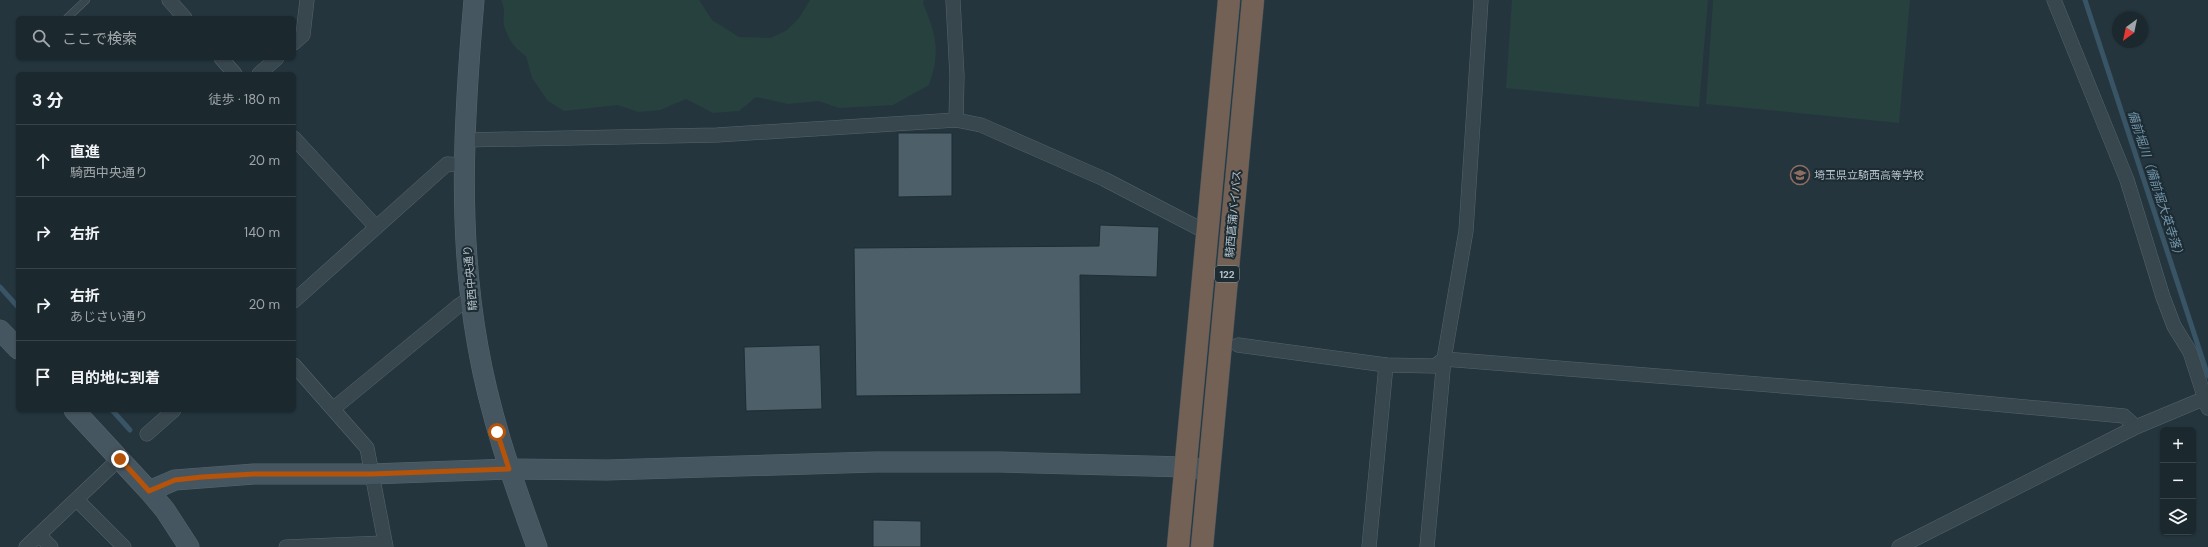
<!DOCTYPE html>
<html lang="ja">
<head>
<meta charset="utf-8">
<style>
	body { margin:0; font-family:"DM Sans","Noto Sans JP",sans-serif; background:#243036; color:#f1f3f6 }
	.controls { position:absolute; right:12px; bottom:12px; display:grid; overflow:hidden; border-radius:6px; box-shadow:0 1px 3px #0004 }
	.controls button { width:36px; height:36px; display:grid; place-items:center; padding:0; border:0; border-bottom:1px solid #39444a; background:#1b282e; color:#f1f3f6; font:20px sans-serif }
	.compass { position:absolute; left:2112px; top:12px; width:36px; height:36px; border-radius:50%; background:#1b282e; box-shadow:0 1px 3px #0004; rotate:213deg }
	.stop { position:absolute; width:12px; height:12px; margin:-9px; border:3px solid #b45309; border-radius:50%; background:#fff }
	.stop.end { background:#b45309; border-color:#fff; box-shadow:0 1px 4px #0008 }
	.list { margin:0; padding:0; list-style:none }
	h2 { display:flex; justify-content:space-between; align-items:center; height:52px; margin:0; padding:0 16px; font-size:17px }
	h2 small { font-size:13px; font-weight:400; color:#a0a6aa }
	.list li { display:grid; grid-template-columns:26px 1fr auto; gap:12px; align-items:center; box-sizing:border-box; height:72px; padding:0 16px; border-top:1px solid #39444a }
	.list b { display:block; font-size:15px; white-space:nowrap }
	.list p { margin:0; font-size:13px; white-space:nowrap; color:#a0a6aa }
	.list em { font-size:13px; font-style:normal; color:#a0a6aa }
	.icon { flex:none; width:22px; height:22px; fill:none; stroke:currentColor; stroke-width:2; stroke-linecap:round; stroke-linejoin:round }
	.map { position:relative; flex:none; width:2208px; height:547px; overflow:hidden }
	.search { position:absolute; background:#1b282e; box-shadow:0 1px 3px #0004; left:16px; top:16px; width:280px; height:44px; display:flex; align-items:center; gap:10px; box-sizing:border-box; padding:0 14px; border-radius:6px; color:#a0a6aa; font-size:15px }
	.panel { position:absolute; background:#1b282e; box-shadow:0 1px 3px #0004; left:16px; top:72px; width:280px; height:340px; border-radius:6px }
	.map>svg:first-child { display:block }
</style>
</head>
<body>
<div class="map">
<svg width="2208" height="547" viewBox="0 0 2208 547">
	<rect width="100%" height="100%" fill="#24353e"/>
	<!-- green -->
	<g fill="#27413e">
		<path d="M 501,0 L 699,0 L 712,20 L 739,37 L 771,38 L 787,30 L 799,18 L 810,0 L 924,0 L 923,3 C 936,36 941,50 929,85 L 893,105 L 839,108 L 818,101 L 788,104 L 756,97 L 739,111 L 713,113 L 686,99 L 660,110 L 638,112 L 618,105 L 564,111 L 548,101 L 532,78 L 526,56 C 516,50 507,38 504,25 C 502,14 507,14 501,0 Z"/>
		<path d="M 1512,0 L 1708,0 L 1699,107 L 1506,88 Z"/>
		<path d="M 1713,0 L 1910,0 L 1899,123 L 1706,104 Z"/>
	</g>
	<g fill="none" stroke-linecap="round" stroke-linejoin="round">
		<!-- stream -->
		<g stroke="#385465" stroke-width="5">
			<path d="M 2085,0 L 2208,376"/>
			<path d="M 0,287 L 18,307"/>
			<path d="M 112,410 L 130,430"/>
		</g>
	</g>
	<!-- building -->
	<g fill="#4d5f69" stroke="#1f2d35">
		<path d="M 898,133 L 952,133 L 952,196 L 898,197 Z"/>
		<path d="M 1100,225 L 1159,227 L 1157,277 L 1080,275 L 1081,394 L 856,396 L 854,248 L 1099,246 Z"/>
		<path d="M 820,345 L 822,409 L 746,411 L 744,347 Z"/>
		<path d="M 873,520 L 921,521 L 921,547 L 873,547 Z"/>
	</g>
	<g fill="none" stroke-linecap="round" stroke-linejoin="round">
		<!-- lane casing -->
		<g stroke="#56646c" stroke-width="8">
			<path id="lane" d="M 67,18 L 86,0"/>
		</g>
		<!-- street casing -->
		<g stroke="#56646c" stroke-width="15">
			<g id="street">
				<path d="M 169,0 L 185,18"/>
				<path d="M 953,0 L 957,76 L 956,120"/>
				<path d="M 2054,0 L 2127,180 L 2163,297 L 2174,326 L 2190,352 L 2208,408"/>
				<path d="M 294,43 L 303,35 L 307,0"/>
				<path d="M 221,58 L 235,74"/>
				<path d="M 259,74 L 277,58"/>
				<path d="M 294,138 L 376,227"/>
				<path d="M 464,140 L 717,135 L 956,120 L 981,125 L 1104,179 L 1208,233"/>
				<path d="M 294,301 L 447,164 L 464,165"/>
				<path d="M 1238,345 L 1386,365 L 1435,366 L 1444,359 L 1908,396 L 2124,416 L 2136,427"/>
				<path d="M 294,365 L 367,448 L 386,547"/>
				<path d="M 333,409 L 457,307 L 470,298"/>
				<path d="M 147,434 L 174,410"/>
				<path d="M 77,500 L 124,547"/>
				<path d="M 39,535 L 51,547"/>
				<path d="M 26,547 L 119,459"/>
				<path d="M 286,547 L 384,543"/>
				<path d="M 1369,547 L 1386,365"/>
				<path d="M 1427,547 L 1444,359 L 1466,231 L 1481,0"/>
				<path d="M 1899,547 L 2136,427 L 2208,397"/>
			</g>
		</g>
		<!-- secondary casing -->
		<g stroke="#56646c" stroke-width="21">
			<g id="secondary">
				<path d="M 474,0 C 464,115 457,232 478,347 C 490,416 513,481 537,547"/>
				<path d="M 0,330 L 18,349"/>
				<path d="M 74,410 L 149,491 L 165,510 L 189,547"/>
				<path d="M 149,491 L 175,480 L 254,474 L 371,474 L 509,469 L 607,470 L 875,462 L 1000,462 L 1185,467 L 1208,470"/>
			</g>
		</g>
		<!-- highway casing -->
		<g stroke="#435159" stroke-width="23">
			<g id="highway">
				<path d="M 1178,547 L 1229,0"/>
				<path d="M 1202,547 L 1253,0"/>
			</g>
		</g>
		<!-- lane -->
		<use href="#lane" stroke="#38464e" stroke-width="7"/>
		<!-- street -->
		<use href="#street" stroke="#38464e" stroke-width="14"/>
		<!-- secondary -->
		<use href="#secondary" stroke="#465661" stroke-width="20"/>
		<!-- highway -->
		<use href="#highway" stroke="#746155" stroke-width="22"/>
	</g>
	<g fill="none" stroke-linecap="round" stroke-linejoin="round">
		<!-- route -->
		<path stroke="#b45309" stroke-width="5" d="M 120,459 L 149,491 L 175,480 L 202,477 L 254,474 L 371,474 L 509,469 L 497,432"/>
	</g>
	<!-- icons -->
	<defs>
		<g id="school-ring" transform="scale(1)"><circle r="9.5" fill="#1d2b33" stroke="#8d6e63" stroke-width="1.5"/><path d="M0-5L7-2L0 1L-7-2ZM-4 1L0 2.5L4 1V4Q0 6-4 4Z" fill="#8d6e63"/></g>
	</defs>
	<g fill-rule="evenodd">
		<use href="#school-ring" x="1800" y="175"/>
	</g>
	<g text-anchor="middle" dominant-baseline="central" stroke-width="4" stroke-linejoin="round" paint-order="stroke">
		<!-- shield labels -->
		<rect fill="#1d2b33" stroke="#87949c" stroke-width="1" x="1215" y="266" width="24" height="16" rx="3"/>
		<g font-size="10" font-weight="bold" fill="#b4c1c9">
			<text x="1227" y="274">122</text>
		</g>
		<!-- poi labels -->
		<g font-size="11" fill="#b4c1c9" stroke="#1d2b33" text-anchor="start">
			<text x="1814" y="175">埼玉県立騎西高等学校</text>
		</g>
		<!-- street labels -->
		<g font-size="11" fill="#b4c1c9" stroke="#1d2b33">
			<text transform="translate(1233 214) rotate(-85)">騎西菖蒲バイパス</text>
			<text transform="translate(470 278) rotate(-95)">騎西中央通り</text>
		</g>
		<!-- water labels -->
		<g font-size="12" font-style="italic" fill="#7498ad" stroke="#1d2b33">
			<text transform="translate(2156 185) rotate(72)">備前堀川（備前堀大英寺落）</text>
		</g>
	</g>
</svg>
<div class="controls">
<button>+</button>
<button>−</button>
<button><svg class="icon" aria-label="layers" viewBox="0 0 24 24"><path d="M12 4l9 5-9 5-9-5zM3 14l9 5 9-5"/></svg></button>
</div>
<svg class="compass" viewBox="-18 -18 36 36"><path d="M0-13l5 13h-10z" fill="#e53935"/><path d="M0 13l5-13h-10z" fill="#a0a6aa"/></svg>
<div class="stop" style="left:497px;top:432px"></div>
<div class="stop end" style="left:120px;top:459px"></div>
<div class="search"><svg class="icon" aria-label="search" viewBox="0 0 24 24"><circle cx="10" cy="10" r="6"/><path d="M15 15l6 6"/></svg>ここで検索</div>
<section class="panel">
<h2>3 分<small>徒歩 · 180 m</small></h2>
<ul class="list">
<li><svg class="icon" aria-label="ahead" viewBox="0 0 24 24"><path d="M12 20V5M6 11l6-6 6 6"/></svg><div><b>直進</b><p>騎西中央通り</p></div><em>20 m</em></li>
<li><svg class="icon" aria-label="right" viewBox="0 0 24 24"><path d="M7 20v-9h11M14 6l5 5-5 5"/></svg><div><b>右折</b></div><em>140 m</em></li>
<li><svg class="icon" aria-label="right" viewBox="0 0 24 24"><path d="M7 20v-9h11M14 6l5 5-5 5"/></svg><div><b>右折</b><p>あじさい通り</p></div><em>20 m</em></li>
<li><svg class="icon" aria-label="arrive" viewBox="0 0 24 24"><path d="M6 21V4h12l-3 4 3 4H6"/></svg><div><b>目的地に到着</b></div></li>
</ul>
</section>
</div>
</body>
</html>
